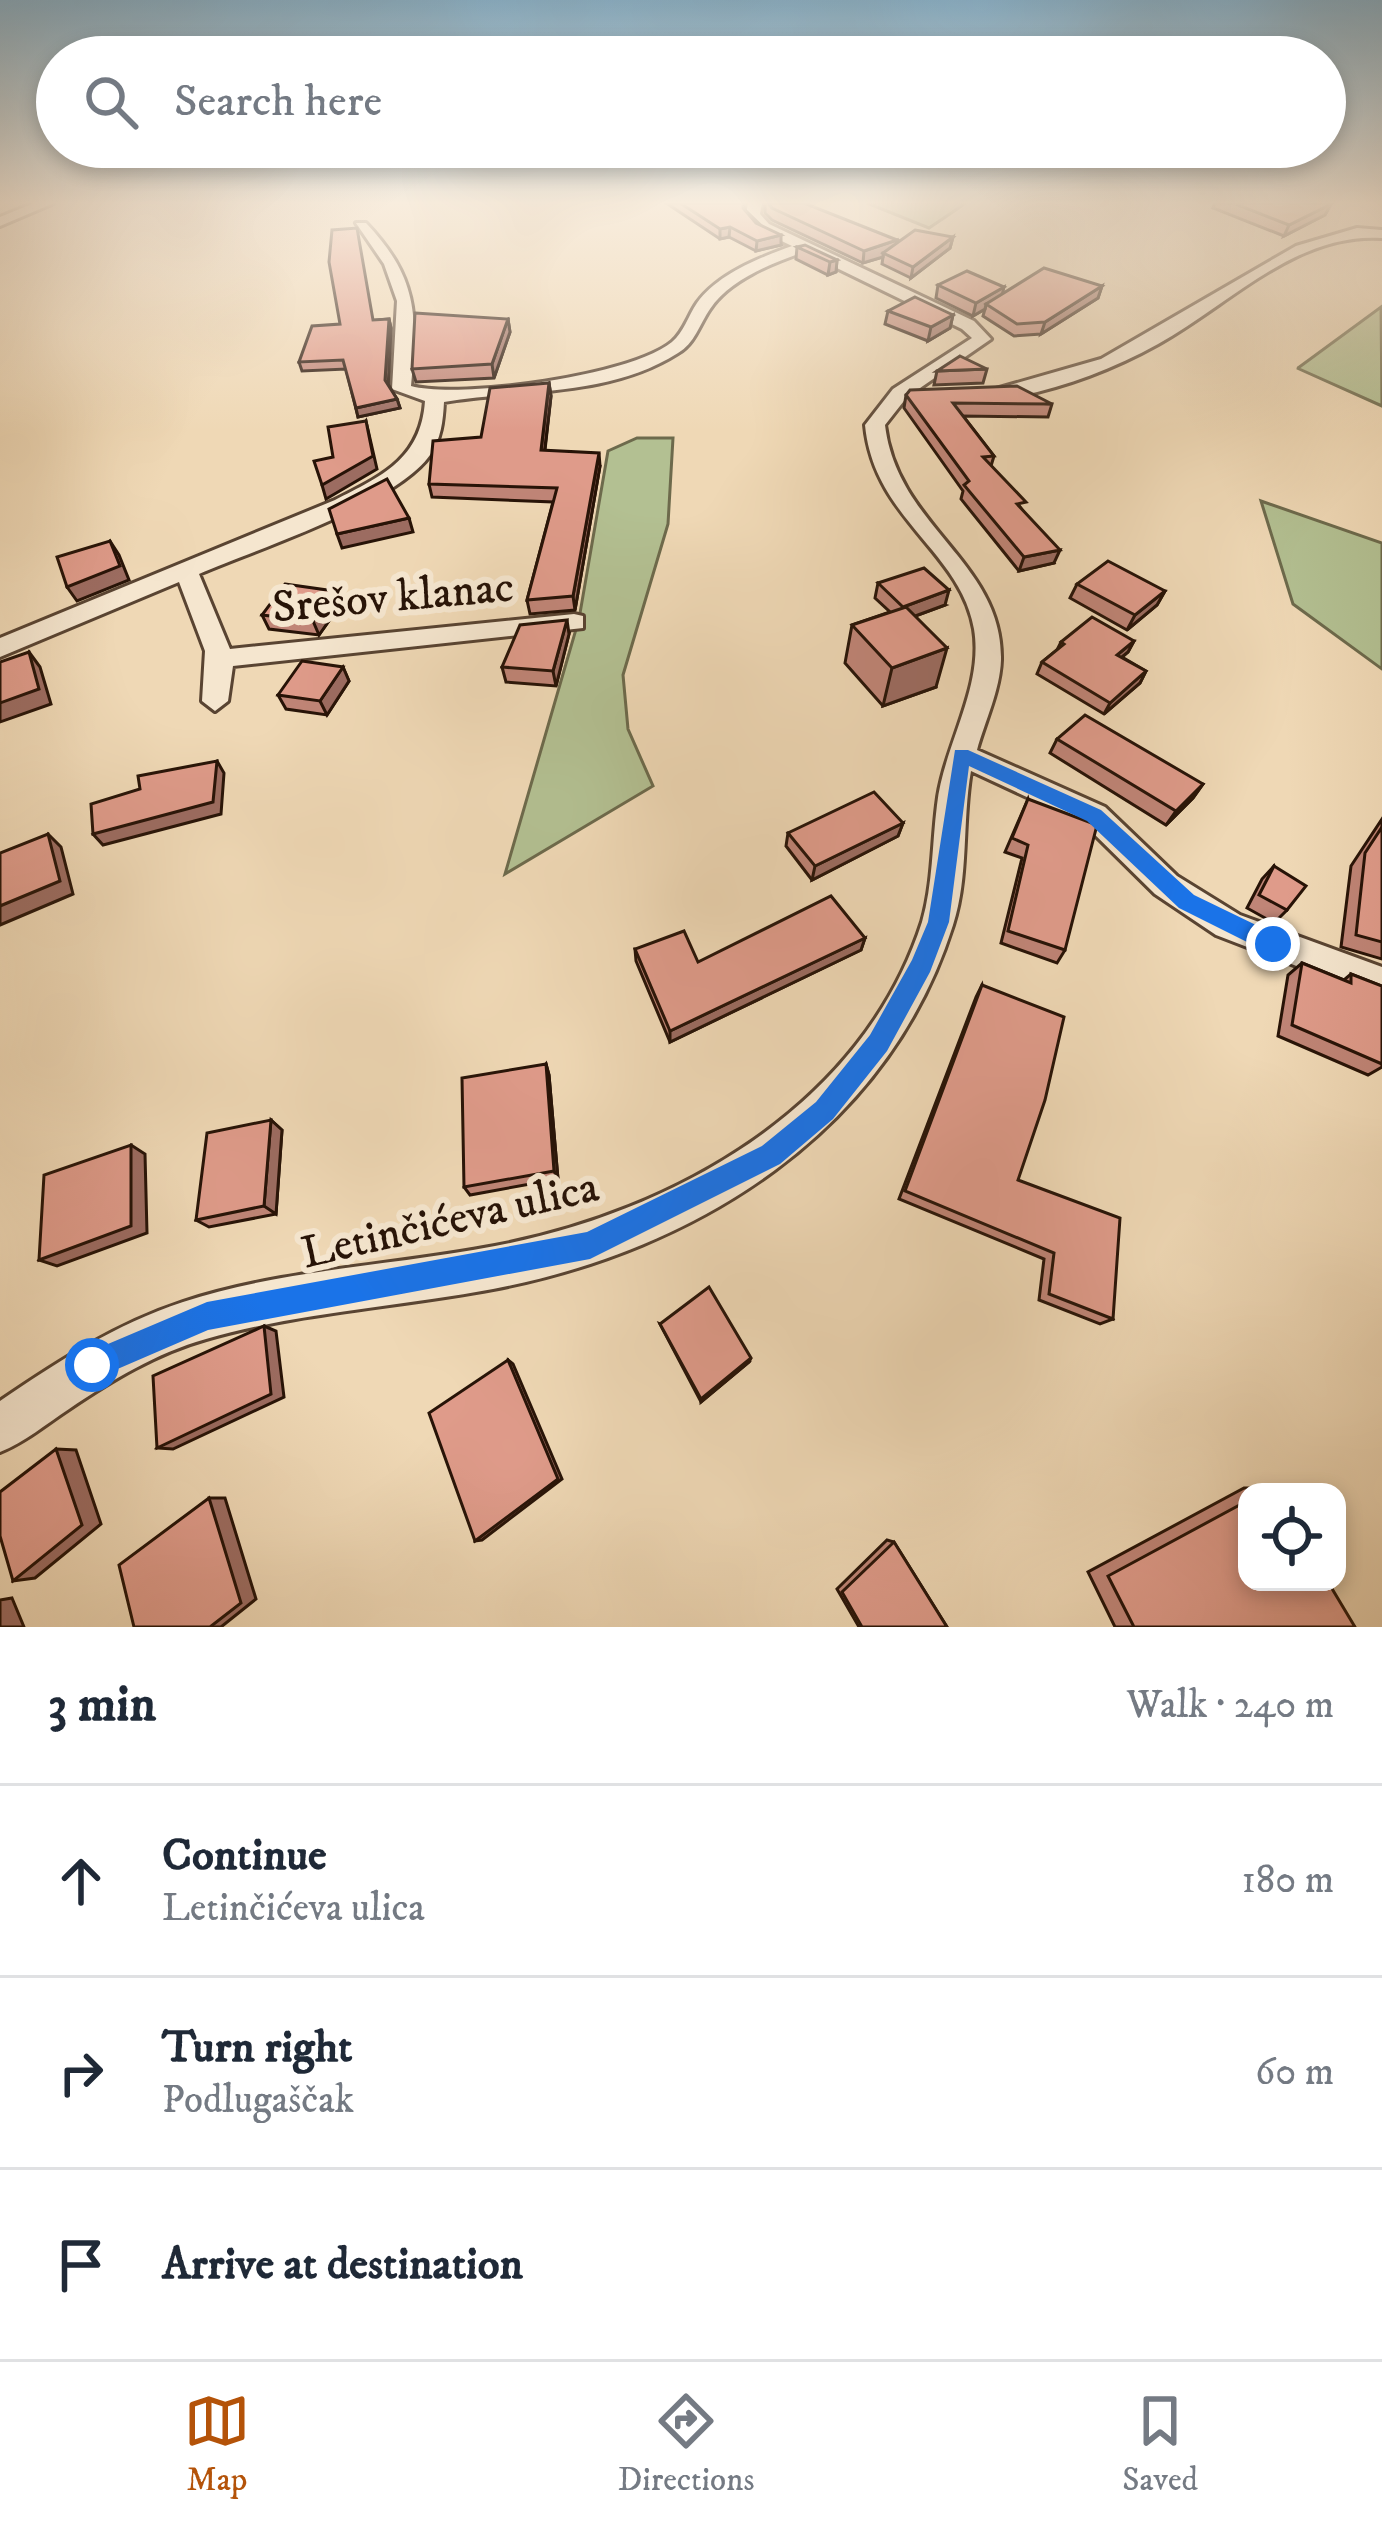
<!DOCTYPE html>
<html lang="en">
<head>
<meta charset="utf-8">
<style>
	body { margin:0; font-family:"IM FELL DW Pica",serif; background:#f2f2f3; color:#1f2937 }
	.controls { position:absolute; right:36px; bottom:36px; display:grid; overflow:hidden; border-radius:24px; box-shadow:0 6px 18px #0003 }
	.controls button { width:108px; height:108px; display:grid; place-items:center; padding:0; border:0; border-bottom:3px solid #e0e1e3; background:#fff; color:#1f2937; font:60px sans-serif }
	.stop { position:absolute; width:36px; height:36px; margin:-27px; border:9px solid #1a73e8; border-radius:50%; background:#fff }
	.stop.end { background:#1a73e8; border-color:#fff; box-shadow:0 3px 12px #0008 }
	.list { margin:0; padding:0; list-style:none }
	h2 { display:flex; justify-content:space-between; align-items:center; height:156px; margin:0; padding:0 48px; font-size:51px }
	h2 small { font-size:39px; font-weight:400; color:#747a83 }
	.list li { display:grid; grid-template-columns:78px 1fr auto; gap:36px; align-items:center; box-sizing:border-box; height:192px; padding:0 48px; border-top:3px solid #e0e1e3 }
	.list b { display:block; font-size:45px; white-space:nowrap }
	.list p { margin:0; font-size:39px; white-space:nowrap; color:#747a83 }
	.list em { font-size:39px; font-style:normal; color:#747a83 }
	.icon { flex:none; width:66px; height:66px; fill:none; stroke:currentColor; stroke-width:2; stroke-linecap:round; stroke-linejoin:round }
	.map { position:relative; flex:none; width:1382px; height:1627px; overflow:hidden }
	.search { position:absolute; background:#fff; box-shadow:0 6px 18px #0003; left:36px; right:36px; top:36px; height:132px; display:flex; align-items:center; gap:30px; box-sizing:border-box; padding:0 42px; border-radius:66px; color:#747a83; font-size:45px }
	.sheet { height:732px; background:#fff }
	nav { display:flex; justify-content:space-around; align-items:center; box-sizing:border-box; height:168px; border-top:3px solid #e0e1e3; background:#fff; font-size:33px; color:#747a83 }
	nav a { display:grid; justify-items:center; gap:6px }
	nav .on { color:#b45309 }
	.map>svg:first-child { display:block }
</style>
</head>
<body>
<div class="map">
<svg width="1382" height="1627" viewBox="0 0 1382 1627">
	<rect width="100%" height="100%" fill="#efd8b5"/>
	<filter id="stains"><feTurbulence type="fractalNoise" baseFrequency=".00167" numOctaves="4"/><feColorMatrix values="0 0 0 0 .2 0 0 0 0 .09 0 0 0 0 .02 0 0 0 .5 -.17"/></filter>
	<radialGradient id="worn" r=".72"><stop offset=".6" stop-color="#630" stop-opacity="0"/><stop offset="1" stop-color="#630" stop-opacity=".3"/></radialGradient>
	<!-- green -->
	<g fill="#b3c092" stroke="#6d6a4c" stroke-width="3">
		<path d="M 867,203 L 966,203 L 929,228 Z"/>
		<path d="M 1381,307 L 1382,406 L 1297,368 L 1298,368 Z"/>
		<path d="M 637,438 L 673,438 L 668,524 L 623,675 L 628,729 L 653,786 L 505,874 L 579,619 L 608,451 Z"/>
		<path d="M 1261,501 L 1382,543 L 1382,669 L 1293,604 Z"/>
	</g>
	<g fill="none" stroke-linecap="round" stroke-linejoin="round">
		<!-- street casing -->
		<g stroke="#594432" stroke-width="6">
			<g id="street">
				<path d="M 34,203 L 54,203 L 0,226 L 0,217 Z"/>
				<path d="M 748,203 L 762,203 L 760,214 L 769,224 L 974,321 L 991,339 L 907,397 L 885,425 C 897,527 1003,562 1001,660 C 1000,690 985,721 977,750 L 1105,807 L 1177,876 L 1240,915 L 1382,967 L 1382,999 L 1216,935 L 1155,894 L 1083,823 L 971,771 C 962,822 969,876 953,925 C 888,1131 698,1250 493,1289 C 398,1307 300,1312 206,1339 C 156,1353 112,1380 69,1409 C 46,1424 25,1442 0,1452 L 0,1401 C 57,1362 116,1324 183,1302 C 284,1269 391,1266 495,1246 C 675,1212 863,1106 922,922 C 933,884 932,844 937,805 C 943,747 984,688 974,629 C 960,550 874,519 865,425 L 893,389 L 972,338 L 962,329 L 804,252 C 772,263 729,280 710,309 C 699,325 695,343 678,353 C 609,397 522,389 444,402 C 443,421 441,439 430,455 C 396,504 257,549 199,574 L 230,649 L 574,614 L 583,616 L 583,628 L 233,666 L 228,701 L 215,711 L 202,701 L 205,651 L 179,582 L 0,657 L 0,638 L 335,500 C 382,476 421,459 425,401 L 392,389 L 397,301 L 384,264 L 356,223 L 366,223 C 417,277 418,314 411,386 C 460,399 631,376 672,342 C 684,332 688,316 697,303 C 718,274 759,258 792,246 L 759,230 L 746,215 Z"/>
				<path d="M 1357,228 L 1382,230 L 1382,238 C 1296,232 1229,305 1158,344 C 1115,368 1068,386 1019,396 C 1004,399 987,404 975,395 L 1101,359 L 1296,246 Z"/>
			</g>
		</g>
		<!-- street -->
		<use href="#street" fill="#f5e6cf" fill-rule="evenodd"/>
	</g>
	<!-- wall -->
	<g fill="#c08577" stroke="#271307" stroke-width="3">
		<path d="M 666,203 L 743,203 L 743,208 L 781,245 L 756,251 L 729,237 L 720,239 Z"/>
		<path d="M 765,203 L 804,203 L 896,244 L 953,237 L 950,248 L 911,278 L 882,264 L 883,257 L 863,263 L 772,220 L 765,213 Z"/>
		<path d="M 1215,203 L 1328,203 L 1331,204 L 1325,215 L 1284,236 L 1213,208 Z"/>
		<path d="M 797,247 L 837,260 L 836,272 L 828,275 L 796,259 Z"/>
		<path d="M 938,285 L 1003,294 L 1102,286 L 1098,298 L 1041,334 L 1014,336 L 983,316 L 985,309 L 973,316 L 936,298 Z"/>
		<path d="M 888,311 L 953,315 L 950,328 L 928,341 L 885,324 Z"/>
		<path d="M 389,319 L 391,328 L 388,384 L 397,399 L 400,408 L 358,417 L 346,369 L 302,371 L 299,362 L 340,324 Z"/>
		<path d="M 508,319 L 510,332 L 494,378 L 416,382 L 412,369 Z"/>
		<path d="M 987,369 L 983,383 L 934,385 L 937,371 Z"/>
		<path d="M 549,383 L 551,396 L 545,450 L 600,466 L 575,610 L 530,614 L 527,600 L 553,502 L 432,497 L 429,484 L 481,437 Z"/>
		<path d="M 906,395 L 1052,404 L 1048,417 L 963,416 L 994,456 L 991,466 L 1023,511 L 1054,563 L 1019,571 L 961,499 L 963,491 L 904,408 Z"/>
		<path d="M 878,583 L 945,605 L 915,616 L 936,687 L 883,706 L 845,663 L 852,625 L 890,612 L 875,598 Z"/>
		<path d="M 1077,584 L 1165,591 L 1157,605 L 1127,630 L 1070,598 Z"/>
		<path d="M 334,591 L 340,605 L 319,635 L 269,629 L 262,615 Z"/>
		<path d="M 569,634 L 556,686 L 506,682 L 502,667 Z"/>
		<path d="M 1134,641 L 1128,652 L 1122,657 L 1146,671 L 1140,683 L 1104,714 L 1037,674 L 1042,662 L 1057,650 L 1061,642 Z"/>
		<path d="M 343,667 L 349,681 L 327,715 L 286,709 L 278,695 Z"/>
		<path d="M 1057,739 L 1203,784 L 1193,798 L 1166,825 L 1050,753 Z"/>
		<path d="M 1028,799 L 1065,950 L 1057,963 L 1001,943 L 1022,858 L 1005,852 Z"/>
		<path d="M 1382,819 L 1382,959 L 1341,947 L 1351,866 Z"/>
		<path d="M 903,823 L 898,836 L 812,880 L 786,846 L 788,833 Z"/>
		<path d="M 1274,866 L 1287,910 L 1274,923 L 1247,908 L 1262,879 Z"/>
		<path d="M 865,938 L 861,950 L 670,1042 L 636,961 L 635,949 L 698,962 Z"/>
		<path d="M 1302,963 L 1344,980 L 1351,974 L 1382,986 L 1382,1067 L 1368,1075 L 1278,1036 L 1288,975 Z"/>
		<path d="M 982,985 L 1018,1180 L 1113,1319 L 1100,1324 L 1039,1300 L 1044,1259 L 899,1199 L 976,997 Z"/>
		<path d="M 546,1064 L 549,1075 L 558,1179 L 470,1195 L 464,1187 Z"/>
		<path d="M 271,1120 L 282,1130 L 276,1214 L 209,1227 L 196,1220 Z"/>
		<path d="M 660,1324 L 749,1362 L 701,1402 Z"/>
		<path d="M 1244,1488 L 1271,1488 L 1273,1492 L 1247,1492 L 1247,1582 L 1355,1627 L 1115,1627 L 1088,1572 Z"/>
		<path d="M 887,1540 L 894,1542 L 947,1627 L 859,1627 L 837,1589 Z"/>
	</g>
	<!-- shaded-wall -->
	<g fill="#9c6c61" stroke="#271307" stroke-width="3">
		<path d="M 1331,204 L 1325,215 L 1284,236 L 1289,225 Z"/>
		<path d="M 730,227 L 729,237 L 720,239 L 720,229 Z"/>
		<path d="M 781,235 L 781,245 L 756,251 L 757,241 Z"/>
		<path d="M 953,237 L 950,248 L 911,278 L 913,267 Z"/>
		<path d="M 897,240 L 895,253 L 883,253 L 883,257 L 863,263 L 864,251 Z"/>
		<path d="M 837,260 L 836,272 L 828,275 L 830,262 Z"/>
		<path d="M 1102,286 L 1098,298 L 1041,334 L 1045,322 Z"/>
		<path d="M 1004,287 L 1001,300 L 986,304 L 985,309 L 973,316 L 976,303 Z"/>
		<path d="M 953,315 L 950,328 L 928,341 L 931,327 Z"/>
		<path d="M 389,319 L 391,328 L 388,389 L 385,380 Z"/>
		<path d="M 508,319 L 510,332 L 494,378 L 492,364 Z"/>
		<path d="M 549,383 L 551,396 L 543,464 L 541,450 Z"/>
		<path d="M 397,399 L 400,408 L 358,417 L 356,408 Z"/>
		<path d="M 366,421 L 377,469 L 326,499 L 322,485 Z"/>
		<path d="M 599,453 L 600,466 L 575,610 L 573,596 Z"/>
		<path d="M 409,518 L 413,532 L 342,548 L 337,534 Z"/>
		<path d="M 110,541 L 119,555 L 129,580 L 77,601 L 67,587 Z"/>
		<path d="M 1060,550 L 1054,563 L 1019,571 L 1024,557 Z"/>
		<path d="M 949,590 L 945,605 L 899,622 L 903,607 Z"/>
		<path d="M 334,591 L 340,605 L 319,635 L 313,621 Z"/>
		<path d="M 1165,591 L 1157,605 L 1127,630 L 1135,615 Z"/>
		<path d="M 567,620 L 569,634 L 556,686 L 553,671 Z"/>
		<path d="M 1134,641 L 1128,652 L 1111,666 L 1117,655 Z"/>
		<path d="M 947,648 L 936,687 L 883,706 L 892,668 Z"/>
		<path d="M 29,652 L 40,667 L 51,704 L 0,722 L 0,703 Z"/>
		<path d="M 343,667 L 349,681 L 327,715 L 320,701 Z"/>
		<path d="M 1146,671 L 1140,683 L 1104,714 L 1110,703 Z"/>
		<path d="M 217,761 L 224,773 L 221,814 L 103,845 L 93,834 Z"/>
		<path d="M 1203,784 L 1193,798 L 1166,825 L 1176,811 Z"/>
		<path d="M 903,823 L 898,836 L 812,880 L 815,866 Z"/>
		<path d="M 48,834 L 61,847 L 73,894 L 0,925 L 0,906 Z"/>
		<path d="M 865,938 L 861,950 L 670,1042 L 670,1031 Z"/>
		<path d="M 546,1064 L 549,1075 L 558,1179 L 554,1171 Z"/>
		<path d="M 271,1120 L 282,1130 L 276,1214 L 264,1206 Z"/>
		<path d="M 131,1145 L 145,1154 L 147,1233 L 57,1266 L 39,1260 Z"/>
		<path d="M 264,1326 L 276,1331 L 284,1397 L 173,1449 L 157,1448 Z"/>
		<path d="M 751,1358 L 749,1362 L 701,1402 L 701,1399 Z"/>
		<path d="M 508,1360 L 513,1364 L 562,1479 L 482,1540 L 475,1541 Z"/>
		<path d="M 56,1449 L 76,1450 L 101,1524 L 35,1578 L 13,1581 Z"/>
		<path d="M 209,1498 L 225,1498 L 256,1599 L 221,1627 L 210,1627 Z"/>
		<path d="M 12,1598 L 24,1627 L 0,1627 L 0,1600 Z"/>
	</g>
	<!-- building -->
	<g fill="#df9b8a" stroke="#271307" stroke-width="3">
		<path d="M 680,203 L 743,203 L 743,208 L 756,223 L 781,235 L 757,241 L 730,227 L 720,229 Z"/>
		<path d="M 768,203 L 804,203 L 897,240 L 864,251 L 772,208 Z"/>
		<path d="M 1233,203 L 1328,203 L 1331,204 L 1289,225 Z"/>
		<path d="M 357,228 L 373,320 L 389,319 L 385,380 L 397,399 L 356,408 L 343,360 L 299,362 L 312,326 L 340,324 L 329,262 L 332,230 Z"/>
		<path d="M 915,230 L 953,237 L 913,267 L 883,253 Z"/>
		<path d="M 805,245 L 837,260 L 830,262 L 797,247 Z"/>
		<path d="M 1044,268 L 1102,286 L 1045,322 L 1017,324 L 986,304 Z"/>
		<path d="M 967,271 L 1004,287 L 976,303 L 938,285 Z"/>
		<path d="M 915,297 L 953,315 L 931,327 L 888,311 Z"/>
		<path d="M 415,313 L 508,319 L 492,364 L 412,369 Z"/>
		<path d="M 960,356 L 987,369 L 937,371 Z"/>
		<path d="M 549,383 L 541,450 L 599,453 L 573,596 L 527,600 L 557,488 L 429,484 L 433,441 L 481,437 L 490,388 Z"/>
		<path d="M 1017,386 L 1052,404 L 953,403 L 994,456 L 983,457 L 1026,502 L 1017,504 L 1060,550 L 1024,557 L 964,485 L 969,481 L 906,395 L 910,390 Z"/>
		<path d="M 366,421 L 373,456 L 322,485 L 314,461 L 333,457 L 328,427 Z"/>
		<path d="M 387,479 L 409,518 L 337,534 L 329,509 Z"/>
		<path d="M 110,541 L 120,566 L 67,587 L 57,557 Z"/>
		<path d="M 1108,561 L 1165,591 L 1135,615 L 1077,584 Z"/>
		<path d="M 924,568 L 949,590 L 903,607 L 878,583 Z"/>
		<path d="M 285,584 L 334,591 L 313,621 L 262,615 Z"/>
		<path d="M 906,607 L 947,648 L 892,668 L 852,625 Z"/>
		<path d="M 1092,617 L 1134,641 L 1117,655 L 1146,671 L 1110,703 L 1042,662 L 1064,644 L 1061,642 Z"/>
		<path d="M 567,620 L 553,671 L 502,667 L 520,625 Z"/>
		<path d="M 29,652 L 39,689 L 0,703 L 0,662 Z"/>
		<path d="M 302,661 L 343,667 L 320,701 L 278,695 Z"/>
		<path d="M 1085,715 L 1203,784 L 1176,811 L 1057,739 Z"/>
		<path d="M 217,761 L 213,802 L 93,834 L 91,804 L 140,789 L 138,776 Z"/>
		<path d="M 874,792 L 903,823 L 815,866 L 788,833 Z"/>
		<path d="M 1028,799 L 1097,825 L 1065,950 L 1008,931 L 1028,845 L 1012,838 Z"/>
		<path d="M 1382,827 L 1382,942 L 1356,935 L 1365,853 Z"/>
		<path d="M 48,834 L 60,881 L 0,906 L 0,853 Z"/>
		<path d="M 1274,866 L 1306,886 L 1287,910 L 1259,895 Z"/>
		<path d="M 831,896 L 865,938 L 670,1031 L 635,949 L 684,931 L 698,962 Z"/>
		<path d="M 1302,963 L 1351,983 L 1351,974 L 1382,986 L 1382,1064 L 1292,1025 Z"/>
		<path d="M 982,985 L 1064,1017 L 1045,1100 L 1018,1180 L 1120,1218 L 1113,1319 L 1049,1294 L 1054,1253 L 905,1191 Z"/>
		<path d="M 546,1064 L 554,1171 L 464,1187 L 462,1078 Z"/>
		<path d="M 271,1120 L 264,1206 L 196,1220 L 207,1133 Z"/>
		<path d="M 131,1145 L 131,1226 L 39,1260 L 44,1175 Z"/>
		<path d="M 709,1287 L 751,1358 L 701,1399 L 660,1324 Z"/>
		<path d="M 264,1326 L 271,1394 L 157,1448 L 153,1376 Z"/>
		<path d="M 508,1360 L 558,1479 L 475,1541 L 429,1413 Z"/>
		<path d="M 56,1449 L 82,1525 L 13,1581 L 0,1536 L 0,1492 Z"/>
		<path d="M 209,1498 L 241,1603 L 210,1627 L 134,1627 L 119,1565 Z"/>
		<path d="M 1247,1501 L 1247,1582 L 1328,1582 L 1355,1627 L 1134,1627 L 1108,1576 Z"/>
		<path d="M 894,1542 L 947,1627 L 862,1627 L 842,1592 Z"/>
	</g>
	<!-- sky -->
	<linearGradient id="sky" x2="0" y2="1"><stop stop-color="#89b6d2"/><stop offset="0.47" stop-color="#f8edde"/><stop offset="1" stop-color="#f8edde" stop-opacity="0"/></linearGradient>
	<rect width="1382" height="431" fill="url(#sky)"/>
	<!-- route -->
	<path fill="#1a73e8" d="M 955,750 L 968,750 L 1101,810 L 1194,895 L 1281,937 L 1281,951 L 1265,951 L 1179,908 L 1087,821 L 969,766 L 949,922 L 930,972 L 887,1051 L 833,1119 L 780,1164 L 590,1259 L 208,1330 L 92,1380 L 82,1376 L 78,1365 L 82,1355 L 207,1302 L 587,1232 L 762,1146 L 816,1102 L 870,1035 L 912,960 L 928,922 Z"/>
	<g text-anchor="middle" dominant-baseline="central" stroke-width="12" stroke-linejoin="round" paint-order="stroke">
		<!-- street labels -->
		<g font-size="45" fill="#271307" stroke="#f5e6cf">
			<text transform="translate(393 598) rotate(-5)">Srešov klanac</text>
			<text transform="translate(450 1221) rotate(-13)">Letinčićeva ulica</text>
		</g>
	</g>
	<rect width="100%" height="100%" filter="url(#stains)"/>
	<rect width="100%" height="100%" fill="url(#worn)"/>
</svg>
<div class="controls">
<button><svg class="icon" aria-label="locate" viewBox="0 0 24 24"><circle cx="12" cy="12" r="6"/><path d="M12 2v4M12 18v4M2 12h4M18 12h4"/></svg></button>
</div>
<div class="stop" style="left:92px;top:1365px"></div>
<div class="stop end" style="left:1273px;top:944px"></div>
<div class="search"><svg class="icon" aria-label="search" viewBox="0 0 24 24"><circle cx="10" cy="10" r="6"/><path d="M15 15l6 6"/></svg>Search here</div>
</div>
<section class="sheet">
<h2>3 min<small>Walk · 240 m</small></h2>
<ul class="list">
<li><svg class="icon" aria-label="ahead" viewBox="0 0 24 24"><path d="M12 20V5M6 11l6-6 6 6"/></svg><div><b>Continue</b><p>Letinčićeva ulica</p></div><em>180 m</em></li>
<li><svg class="icon" aria-label="right" viewBox="0 0 24 24"><path d="M7 20v-9h11M14 6l5 5-5 5"/></svg><div><b>Turn right</b><p>Podlugaščak</p></div><em>60 m</em></li>
<li><svg class="icon" aria-label="arrive" viewBox="0 0 24 24"><path d="M6 21V4h12l-3 4 3 4H6"/></svg><div><b>Arrive at destination</b></div></li>
</ul>
</section>
<nav>
<a class="on"><svg class="icon" aria-label="map" viewBox="0 0 24 24"><path d="M3 6l6-2 6 2 6-2v14l-6 2-6-2-6 2zM9 4v14M15 6v14"/></svg>Map</a>
<a><svg class="icon" aria-label="directions" viewBox="0 0 24 24"><path d="M12 3l9 9-9 9-9-9zM9 14v-3h6M13 9l2 2-2 2"/></svg>Directions</a>
<a><svg class="icon" aria-label="saved" viewBox="0 0 24 24"><path d="M7 4h10v16l-5-4-5 4z"/></svg>Saved</a>
</nav>
</body>
</html>
